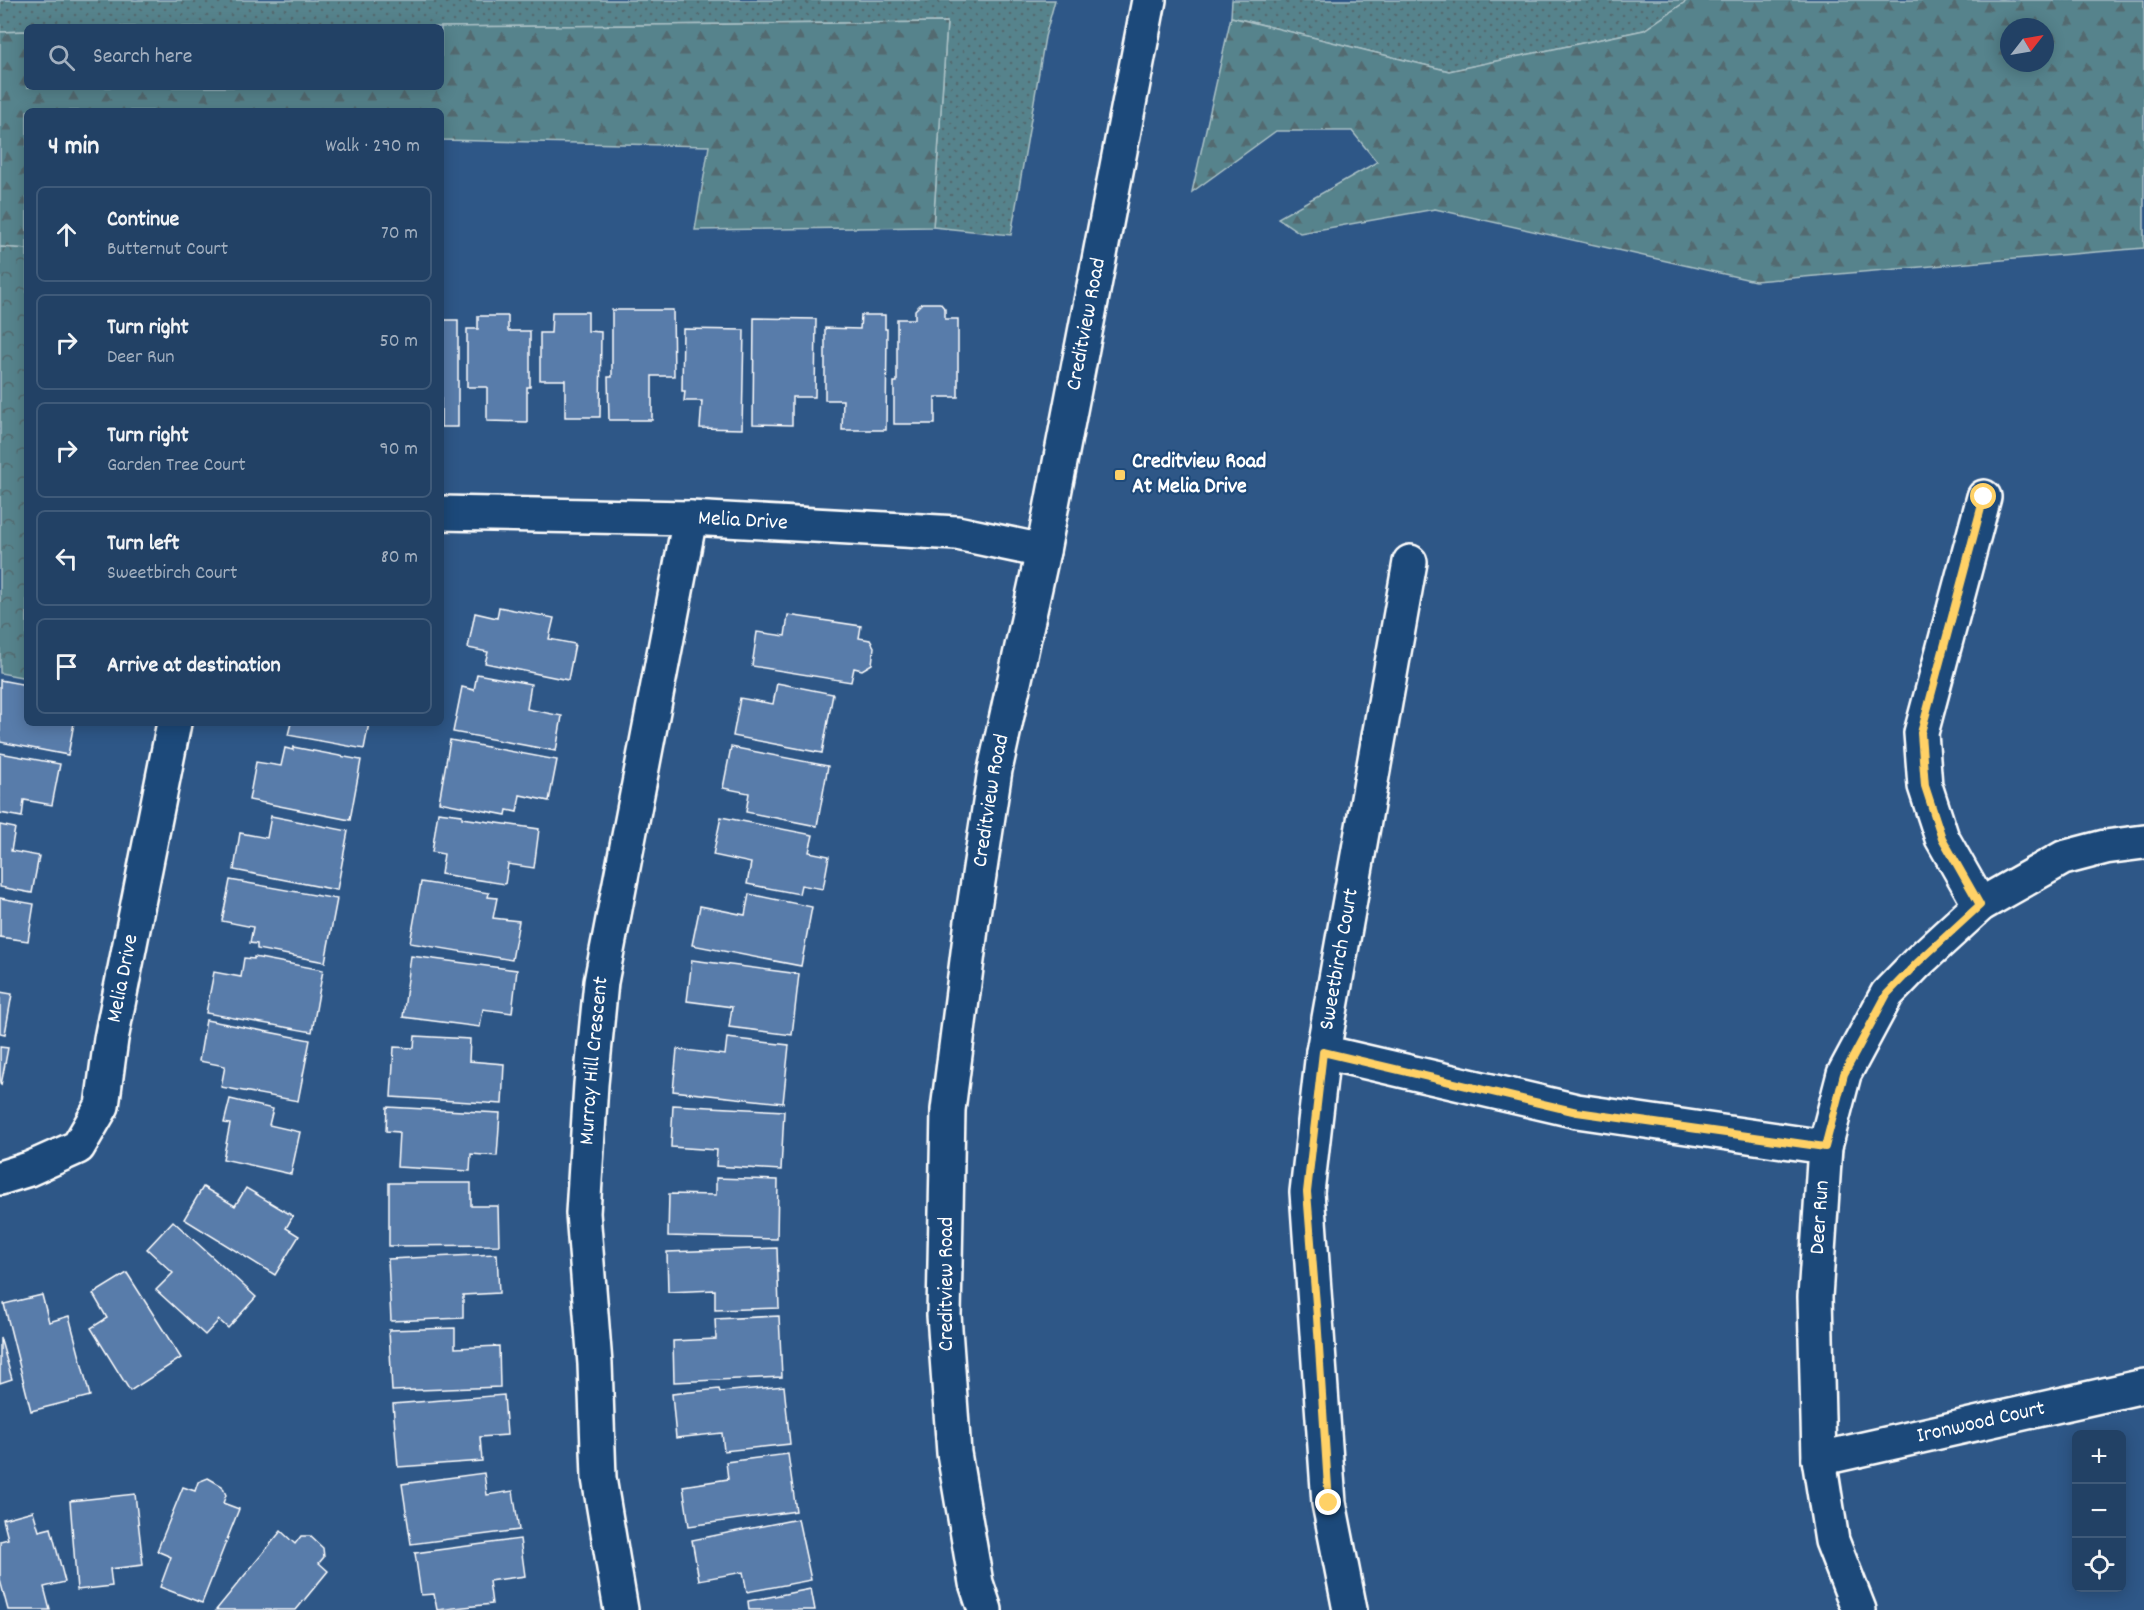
<!DOCTYPE html>
<html lang="en">
<head>
<meta charset="utf-8">
<style>
	body { margin:0; font-family:Dekko,sans-serif; background:#2e4c6e; color:#f1f3f6 }
	.controls { position:absolute; right:18px; bottom:18px; display:grid; overflow:hidden; border-radius:9px; box-shadow:0 3px 15px #0003 }
	.controls button { width:54px; height:54px; display:grid; place-items:center; padding:0; border:0; border-bottom:2px solid #3f5a79; background:#224165; color:#f1f3f6; font:30px sans-serif }
	.compass { position:absolute; left:2000px; top:18px; width:54px; height:54px; border-radius:50%; background:#224165; box-shadow:0 3px 15px #0003; rotate:59deg }
	.stop { position:absolute; width:18px; height:18px; margin:-14px; border:4px solid #ffd166; border-radius:50%; background:#fff }
	.stop.end { background:#ffd166; border-color:#fff; box-shadow:0 2px 6px #0008 }
	.list { margin:0; padding:0; list-style:none }
	h2 { display:flex; justify-content:space-between; align-items:center; height:78px; margin:0; padding:0 24px; font-size:26px }
	h2 small { font-size:20px; font-weight:400; color:#a2afbf }
	.list li { display:grid; grid-template-columns:39px 1fr auto; gap:18px; align-items:center; box-sizing:border-box; height:96px; margin:0 12px 12px; padding:0 12px; border:2px solid #3f5a79; border-radius:9px }
	.list b { display:block; font-size:22px; white-space:nowrap }
	.list p { margin:0; font-size:20px; white-space:nowrap; color:#a2afbf }
	.list em { font-size:20px; font-style:normal; color:#a2afbf }
	.icon { flex:none; width:33px; height:33px; fill:none; stroke:currentColor; stroke-width:2; stroke-linecap:round; stroke-linejoin:round }
	.map { position:relative; flex:none; width:2144px; height:1610px; overflow:hidden }
	.search { position:absolute; background:#224165; box-shadow:0 3px 15px #0003; left:24px; top:24px; width:420px; height:66px; display:flex; align-items:center; gap:15px; box-sizing:border-box; padding:0 21px; border-radius:9px; color:#a2afbf; font-size:22px }
	.panel { position:absolute; background:#224165; box-shadow:0 3px 15px #0003; left:24px; top:108px; width:420px; height:618px; border-radius:9px }
	.map>svg:first-child { display:block }
</style>
</head>
<body>
<div class="map">
<svg width="2144" height="1610" viewBox="0 0 2144 1610">
	<defs>
		<pattern id="grass-dots" width="8" height="8" patternUnits="userSpaceOnUse" patternTransform="scale(1.5)"><rect width="8" height="8" fill="#57838c"/><path d="M2 2h.1M6 6h.1" fill="none" stroke="#526a6f" stroke-width="1.8" stroke-linecap="round"/></pattern>
		<pattern id="forest-firs" width="22" height="20" patternUnits="userSpaceOnUse" patternTransform="scale(1.5)"><rect width="22" height="20" fill="#57838c"/><path d="M5 1l3.5 6h-7zM16 11l3.5 6h-7z" fill="#526a6f"/></pattern>
		<pattern id="park-crowns" width="20" height="18" patternUnits="userSpaceOnUse" patternTransform="scale(1.5)"><rect width="20" height="18" fill="#57838c"/><path d="M2 6a3 3 0 1 1 6 0M12 15a3 3 0 1 1 6 0" fill="none" stroke="#526a6f"/></pattern>
	</defs>
	<rect width="100%" height="100%" fill="#2e5787"/>
	<filter id="ink" filterUnits="userSpaceOnUse"><feTurbulence type="fractalNoise" baseFrequency=".0167" numOctaves="2"/><feDisplacementMap in="SourceGraphic" scale="12" xChannelSelector="R" yChannelSelector="G"/><feConvolveMatrix kernelMatrix="1 2 1 2 8 2 1 2 1" color-interpolation-filters="sRGB"/></filter>
	<g filter="url(#ink)">
		<!-- grass -->
		<g fill="url(#grass-dots)" stroke="#abc1c6" stroke-width="1.5">
			<path d="M 0,0 L 1055,0 L 1045,37 L 1011,235 L 933,227 L 947,22 L 441,27 L 27,27 L 27,31 L 0,32 Z"/>
			<path d="M 1232,0 L 1688,0 L 1644,30 L 1449,71 L 1231,17 Z"/>
		</g>
		<!-- forest -->
		<g fill="url(#forest-firs)" stroke="#abc1c6" stroke-width="1.5" fill-rule="evenodd">
			<path d="M 1688,0 L 2144,0 L 2144,248 L 1755,281 L 1435,209 L 1300,233 L 1278,218 L 1377,162 L 1352,131 L 1276,131 L 1192,192 L 1231,17 L 1449,71 L 1644,30 ZM 2009,27 L 2045,27 L 2045,63 L 2009,63 Z"/>
			<path d="M 947,22 L 933,227 L 695,230 L 709,146 L 441,140 L 441,111 L 27,111 L 27,249 L 0,247 L 0,32 L 27,31 L 27,87 L 441,87 L 441,27 Z"/>
		</g>
		<!-- park -->
		<path fill="url(#park-crowns)" stroke="#abc1c6" stroke-width="1.5" d="M 0,247 L 27,249 L 27,678 L 0,673 Z"/>
		<!-- building -->
		<g fill="#597baa" stroke="#fff" stroke-width="1.5">
			<path d="M 922,303 L 940,303 L 945,309 L 945,319 L 958,319 L 958,397 L 935,397 L 935,424 L 894,424 L 894,382 L 897,382 L 897,319 L 915,319 L 915,310 Z"/>
			<path d="M 612,310 L 673,310 L 674,376 L 652,376 L 652,420 L 609,420 L 608,377 L 612,377 Z"/>
			<path d="M 552,312 L 588,312 L 588,331 L 601,332 L 600,417 L 565,417 L 565,380 L 540,380 L 540,333 L 551,333 Z"/>
			<path d="M 861,315 L 885,315 L 885,329 L 887,329 L 886,430 L 842,430 L 843,400 L 825,400 L 825,328 L 860,329 Z"/>
			<path d="M 478,316 L 508,316 L 508,331 L 530,331 L 530,387 L 527,387 L 527,422 L 487,421 L 487,387 L 467,387 L 467,329 L 478,329 Z"/>
			<path d="M 754,318 L 816,319 L 815,397 L 792,397 L 792,425 L 753,424 Z"/>
			<rect x="441" y="320" width="17" height="107"/>
			<path d="M 683,329 L 744,330 L 742,429 L 700,428 L 702,401 L 684,401 L 685,391 L 682,391 Z"/>
			<path d="M 499,607 L 554,618 L 549,639 L 575,644 L 568,680 L 485,663 L 488,652 L 468,648 L 475,613 L 497,618 Z"/>
			<path d="M 788,615 L 861,626 L 859,638 L 870,640 L 874,647 L 872,664 L 862,670 L 854,668 L 851,682 L 752,666 L 757,632 L 785,636 Z"/>
			<path d="M 477,674 L 531,684 L 527,709 L 562,716 L 556,751 L 453,732 L 462,687 L 474,690 Z"/>
			<path d="M 0,680 L 27,685 L 27,723 L 74,723 L 68,755 L 0,742 Z"/>
			<path d="M 777,683 L 833,694 L 822,753 L 733,736 L 740,698 L 773,704 Z"/>
			<path d="M 291,723 L 369,723 L 364,749 L 288,735 Z"/>
			<path d="M 450,740 L 557,760 L 549,801 L 520,795 L 517,812 L 507,810 L 506,815 L 439,802 Z"/>
			<path d="M 293,747 L 361,760 L 350,820 L 249,800 L 256,762 L 281,766 L 285,748 L 293,750 Z"/>
			<path d="M 731,747 L 828,766 L 817,826 L 746,812 L 749,793 L 723,788 Z"/>
			<path d="M 0,753 L 60,764 L 52,805 L 24,800 L 22,817 L 0,813 Z"/>
			<path d="M 438,812 L 462,815 L 462,818 L 539,829 L 534,868 L 508,864 L 505,884 L 441,874 L 444,854 L 432,852 Z"/>
			<path d="M 271,816 L 348,831 L 337,890 L 234,870 L 240,833 L 267,838 Z"/>
			<path d="M 721,817 L 813,835 L 809,852 L 829,856 L 823,889 L 801,885 L 799,894 L 747,884 L 751,863 L 713,855 Z"/>
			<path d="M 0,825 L 15,828 L 11,851 L 39,856 L 32,893 L 0,887 Z"/>
			<path d="M 230,880 L 337,899 L 325,962 L 257,949 L 257,944 L 250,943 L 253,927 L 222,921 Z"/>
			<path d="M 421,882 L 489,893 L 488,897 L 497,898 L 493,918 L 519,921 L 512,960 L 410,943 Z"/>
			<path d="M 749,894 L 812,907 L 801,966 L 692,945 L 700,906 L 745,915 Z"/>
			<path d="M 0,898 L 34,904 L 28,941 L 0,937 Z"/>
			<path d="M 411,956 L 517,970 L 512,1013 L 483,1009 L 480,1027 L 403,1017 Z"/>
			<path d="M 254,957 L 323,970 L 312,1032 L 206,1013 L 214,972 L 241,977 L 244,958 L 254,959 Z"/>
			<path d="M 692,960 L 799,974 L 792,1035 L 729,1027 L 732,1007 L 687,1001 Z"/>
			<path d="M 0,992 L 12,994 L 5,1034 L 0,1033 Z"/>
			<path d="M 206,1020 L 310,1040 L 298,1101 L 221,1087 L 225,1066 L 199,1061 Z"/>
			<path d="M 415,1036 L 470,1039 L 469,1061 L 504,1064 L 502,1104 L 391,1097 L 394,1047 L 414,1048 Z"/>
			<path d="M 727,1038 L 789,1045 L 783,1103 L 673,1091 L 677,1049 L 725,1055 Z"/>
			<path d="M 0,1047 L 8,1048 L 1,1085 L 0,1084 Z"/>
			<path d="M 230,1099 L 273,1109 L 269,1125 L 300,1132 L 291,1174 L 223,1159 L 230,1124 L 224,1123 Z"/>
			<path d="M 673,1105 L 784,1111 L 781,1170 L 716,1166 L 717,1150 L 671,1147 Z"/>
			<path d="M 387,1107 L 500,1113 L 497,1156 L 471,1154 L 470,1171 L 397,1167 L 399,1132 L 386,1131 Z"/>
			<path d="M 716,1178 L 778,1180 L 777,1239 L 668,1236 L 669,1194 L 716,1195 Z"/>
			<path d="M 389,1183 L 471,1183 L 471,1206 L 498,1206 L 499,1245 L 389,1246 Z"/>
			<path d="M 203,1187 L 235,1206 L 246,1188 L 293,1216 L 286,1228 L 299,1236 L 275,1275 L 184,1219 Z"/>
			<path d="M 173,1221 L 256,1297 L 228,1328 L 219,1320 L 205,1335 L 156,1290 L 173,1273 L 147,1249 Z"/>
			<path d="M 777,1248 L 779,1308 L 715,1310 L 715,1290 L 668,1292 L 667,1252 Z"/>
			<path d="M 497,1254 L 499,1293 L 463,1295 L 463,1318 L 391,1321 L 388,1259 Z"/>
			<path d="M 127,1273 L 181,1358 L 130,1391 L 91,1328 L 107,1318 L 93,1294 Z"/>
			<path d="M 42,1295 L 49,1322 L 69,1316 L 90,1396 L 31,1411 L 4,1304 Z"/>
			<path d="M 779,1316 L 782,1377 L 674,1382 L 673,1341 L 716,1339 L 715,1319 Z"/>
			<path d="M 455,1328 L 455,1348 L 499,1346 L 500,1387 L 392,1391 L 389,1330 Z"/>
			<path d="M 0,1337 L 12,1379 L 0,1383 Z"/>
			<path d="M 784,1386 L 790,1444 L 724,1451 L 722,1433 L 676,1438 L 672,1394 L 719,1389 L 720,1392 Z"/>
			<path d="M 504,1395 L 507,1435 L 480,1437 L 482,1461 L 398,1467 L 393,1404 Z"/>
			<path d="M 788,1454 L 796,1511 L 689,1526 L 683,1486 L 728,1479 L 726,1462 Z"/>
			<path d="M 484,1473 L 487,1495 L 513,1491 L 519,1530 L 411,1544 L 402,1484 Z"/>
			<path d="M 208,1478 L 222,1486 L 226,1495 L 223,1503 L 239,1509 L 202,1603 L 160,1587 L 171,1557 L 157,1551 L 183,1487 L 195,1491 L 198,1482 Z"/>
			<path d="M 135,1494 L 143,1565 L 110,1569 L 112,1586 L 77,1590 L 70,1501 Z"/>
			<path d="M 33,1511 L 39,1531 L 51,1528 L 65,1582 L 44,1587 L 50,1610 L 8,1610 L 0,1580 L 0,1541 L 8,1539 L 3,1519 Z"/>
			<path d="M 798,1519 L 811,1580 L 747,1592 L 743,1572 L 699,1580 L 692,1540 Z"/>
			<path d="M 281,1531 L 295,1544 L 301,1536 L 310,1536 L 323,1548 L 324,1557 L 319,1563 L 328,1571 L 296,1610 L 216,1610 Z"/>
			<path d="M 520,1539 L 525,1576 L 489,1581 L 492,1604 L 437,1610 L 434,1594 L 421,1595 L 415,1553 Z"/>
			<path d="M 811,1589 L 815,1610 L 749,1610 L 748,1601 Z"/>
		</g>
		<g fill="none" stroke-linecap="round" stroke-linejoin="round">
			<!-- street casing -->
			<g stroke="#fff" stroke-width="38">
				<g id="street">
					<path id="s1" d="M 441,513 L 690,518 L 957,533 L 1043,551"/>
					<path d="M 1980,905 L 1942,838 L 1925,786 L 1921,733 L 1984,497"/>
					<path d="M 1323,1052 L 1577,1111 L 1825,1147"/>
					<path id="s2" d="M 0,1178 L 29,1169 L 78,1147 L 102,1106 L 111,1039 L 174,723"/>
					<path id="s3" d="M 1819,1459 L 2144,1386"/>
					<path id="s4" d="M 621,1610 L 599,1478 L 595,1364 L 583,1213 L 591,1084 L 601,982 L 690,518"/>
					<path id="s5" d="M 1350,1610 L 1329,1503 L 1307,1192 L 1323,1052 L 1410,562"/>
					<path id="s6" d="M 1859,1610 L 1832,1541 L 1819,1459 L 1815,1297 L 1825,1147 L 1844,1074 L 1887,994 L 1917,963 L 1980,905 L 2063,858 L 2105,847 L 2144,842"/>
				</g>
			</g>
			<!-- secondary casing -->
			<g stroke="#fff" stroke-width="38">
				<g id="secondary">
					<path id="s7" d="M 985,1610 L 976,1583 L 954,1453 L 944,1315 L 948,1110 L 972,921 L 995,770 L 1043,551 L 1149,0"/>
				</g>
			</g>
			<!-- street -->
			<use href="#street" stroke="#1f4a7a" stroke-width="33"/>
			<!-- secondary -->
			<use href="#secondary" stroke="#1f4a7a" stroke-width="33"/>
		</g>
	</g>
	<g fill="none" stroke-linecap="round" stroke-linejoin="round" filter="url(#ink)">
		<!-- route -->
		<path stroke="#ffd166" stroke-width="8" d="M 1329,1503 L 1317,1317 L 1307,1192 L 1323,1052 L 1577,1112 L 1825,1147 L 1844,1074 L 1887,994 L 1917,963 L 1980,905 L 1942,838 L 1925,786 L 1921,733 L 1984,497"/>
	</g>
	<!-- markers -->
	<rect fill="#ffd166" stroke="#1f4a7a" stroke-width="2" x="1114" y="469" width="12" height="12" rx="3"/>
	<g text-anchor="middle" dominant-baseline="central" stroke-width="4.5" stroke-linejoin="round" paint-order="stroke">
		<!-- street labels -->
		<g font-size="22" fill="#fff" stroke="#1f4a7a">
			<text stroke="none"><textPath href="#s7" startOffset="1302">Creditview Road</textPath></text>
			<text stroke="none"><textPath href="#s1" startOffset="302">Melia Drive</textPath></text>
			<text stroke="none"><textPath href="#s7" startOffset="816">Creditview Road</textPath></text>
			<text stroke="none"><textPath href="#s5" startOffset="656">Sweetbirch Court</textPath></text>
			<text stroke="none"><textPath href="#s2" startOffset="261">Melia Drive</textPath></text>
			<text stroke="none"><textPath href="#s4" startOffset="552">Murray Hill Crescent</textPath></text>
			<text stroke="none"><textPath href="#s6" startOffset="399">Deer Run</textPath></text>
			<text transform="translate(947 1284) rotate(-90)">Creditview Road</text>
			<text stroke="none"><textPath href="#s3" startOffset="166">Ironwood Court</textPath></text>
		</g>
		<!-- poi labels -->
		<g font-size="22" font-weight="bold" fill="#fff" stroke="#1f4a7a" text-anchor="start">
			<text x="1132" y="462">Creditview Road<tspan x="1132" dy="25">At Melia Drive</tspan></text>
		</g>
	</g>
</svg>
<div class="controls">
<button>+</button>
<button>−</button>
<button><svg class="icon" aria-label="locate" viewBox="0 0 24 24"><circle cx="12" cy="12" r="6"/><path d="M12 2v4M12 18v4M2 12h4M18 12h4"/></svg></button>
</div>
<svg class="compass" viewBox="-18 -18 36 36"><path d="M0-13l5 13h-10z" fill="#e53935"/><path d="M0 13l5-13h-10z" fill="#a2afbf"/></svg>
<div class="stop" style="left:1984px;top:497px"></div>
<div class="stop end" style="left:1329px;top:1503px"></div>
<div class="search"><svg class="icon" aria-label="search" viewBox="0 0 24 24"><circle cx="10" cy="10" r="6"/><path d="M15 15l6 6"/></svg>Search here</div>
<section class="panel">
<h2>4 min<small>Walk · 290 m</small></h2>
<ul class="list">
<li><svg class="icon" aria-label="ahead" viewBox="0 0 24 24"><path d="M12 20V5M6 11l6-6 6 6"/></svg><div><b>Continue</b><p>Butternut Court</p></div><em>70 m</em></li>
<li><svg class="icon" aria-label="right" viewBox="0 0 24 24"><path d="M7 20v-9h11M14 6l5 5-5 5"/></svg><div><b>Turn right</b><p>Deer Run</p></div><em>50 m</em></li>
<li><svg class="icon" aria-label="right" viewBox="0 0 24 24"><path d="M7 20v-9h11M14 6l5 5-5 5"/></svg><div><b>Turn right</b><p>Garden Tree Court</p></div><em>90 m</em></li>
<li><svg class="icon" aria-label="left" viewBox="0 0 24 24"><path d="M17 20v-9H6M10 6l-5 5 5 5"/></svg><div><b>Turn left</b><p>Sweetbirch Court</p></div><em>80 m</em></li>
<li><svg class="icon" aria-label="arrive" viewBox="0 0 24 24"><path d="M6 21V4h12l-3 4 3 4H6"/></svg><div><b>Arrive at destination</b></div></li>
</ul>
</section>
</div>
</body>
</html>
